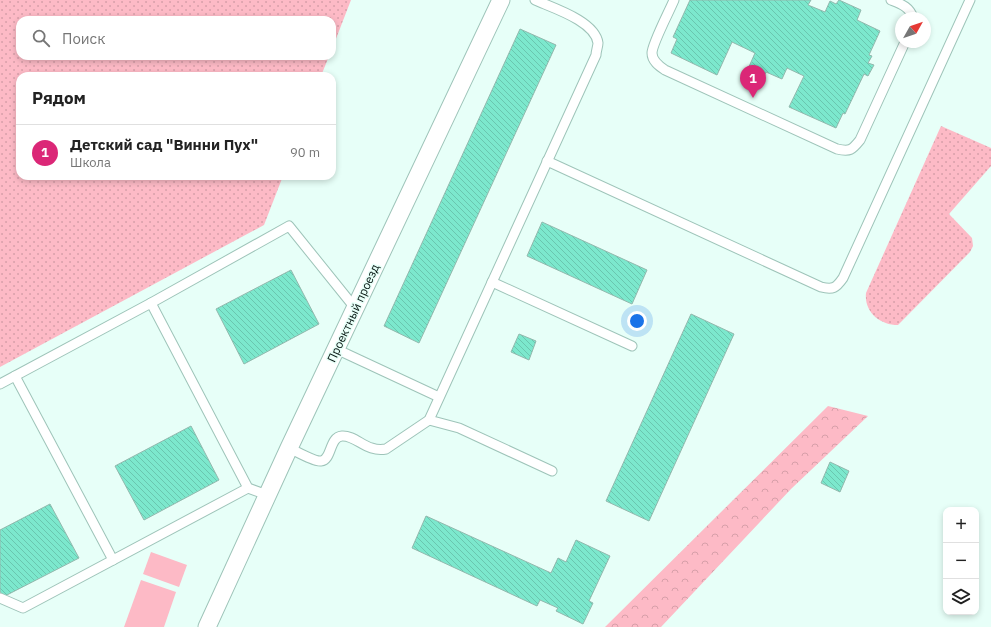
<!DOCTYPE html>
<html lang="ru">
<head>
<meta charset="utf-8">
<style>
	body { margin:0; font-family:"IBM Plex Sans",sans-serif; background:#f6f6f6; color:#222 }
	.controls { position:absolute; right:12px; bottom:12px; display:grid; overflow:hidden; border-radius:8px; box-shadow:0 2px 6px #0003 }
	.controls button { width:36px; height:36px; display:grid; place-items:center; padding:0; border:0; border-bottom:1px solid #e0e0e0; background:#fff; color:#222; font:20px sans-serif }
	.compass { position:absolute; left:895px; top:12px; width:36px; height:36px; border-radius:50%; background:#fff; box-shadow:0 2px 6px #0003; rotate:50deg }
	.you { position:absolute; left:637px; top:321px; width:14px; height:14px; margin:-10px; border:3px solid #fff; border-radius:50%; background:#1a73e8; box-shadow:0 0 0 6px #1a73e833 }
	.badge { display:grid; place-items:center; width:26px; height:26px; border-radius:50%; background:#db2777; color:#fff; font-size:13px; font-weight:700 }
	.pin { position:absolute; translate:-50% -33px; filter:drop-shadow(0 1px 2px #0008) }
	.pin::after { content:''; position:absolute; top:21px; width:14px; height:12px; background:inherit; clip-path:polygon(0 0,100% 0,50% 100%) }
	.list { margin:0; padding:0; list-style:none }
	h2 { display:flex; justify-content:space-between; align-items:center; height:52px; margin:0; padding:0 16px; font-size:17px }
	h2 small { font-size:13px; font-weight:400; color:#767676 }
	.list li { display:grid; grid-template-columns:26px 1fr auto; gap:12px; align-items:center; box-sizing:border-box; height:56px; padding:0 16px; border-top:1px solid #e0e0e0 }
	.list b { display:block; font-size:15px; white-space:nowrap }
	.list p { margin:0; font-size:13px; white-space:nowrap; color:#767676 }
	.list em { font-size:13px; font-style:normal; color:#767676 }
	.icon { flex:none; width:22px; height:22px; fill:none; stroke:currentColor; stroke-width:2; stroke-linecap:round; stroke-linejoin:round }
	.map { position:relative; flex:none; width:991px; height:627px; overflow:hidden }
	.search { position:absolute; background:#fff; box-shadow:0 2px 6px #0003; left:16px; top:16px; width:320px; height:44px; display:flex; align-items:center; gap:10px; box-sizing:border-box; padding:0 14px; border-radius:12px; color:#767676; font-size:15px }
	.panel { position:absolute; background:#fff; box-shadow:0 2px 6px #0003; left:16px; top:72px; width:320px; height:108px; border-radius:12px }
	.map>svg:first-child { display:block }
</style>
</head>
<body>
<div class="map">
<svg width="991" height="627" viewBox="0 0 991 627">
	<defs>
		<pattern id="grass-dots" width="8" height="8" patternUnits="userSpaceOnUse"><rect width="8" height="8" fill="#fdbac6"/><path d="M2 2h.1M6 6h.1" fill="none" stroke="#d79fa9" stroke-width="1.8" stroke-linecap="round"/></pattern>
		<pattern id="forest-crowns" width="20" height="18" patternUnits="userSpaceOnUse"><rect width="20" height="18" fill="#fdbac6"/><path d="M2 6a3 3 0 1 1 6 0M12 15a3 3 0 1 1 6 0" fill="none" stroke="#d79fa9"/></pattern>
		<pattern id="building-back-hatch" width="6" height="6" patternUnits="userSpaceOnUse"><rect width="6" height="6" fill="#7ce8cd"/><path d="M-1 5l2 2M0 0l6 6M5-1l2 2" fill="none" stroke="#6ac6af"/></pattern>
	</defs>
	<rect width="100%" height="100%" fill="#e7fff8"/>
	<!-- grass -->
	<g fill="url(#grass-dots)">
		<path d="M 0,0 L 351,0 L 332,49 L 332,20 L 20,20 L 20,56 L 329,56 L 321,76 L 20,76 L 20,176 L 283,176 L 264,225 L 0,367 Z"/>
		<path d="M 941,126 L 991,148 L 991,166 L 949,214 L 972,238 L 973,246 L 970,252 L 898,325 C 880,325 864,312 866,293 Z"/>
	</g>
	<!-- forest -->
	<path fill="url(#forest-crowns)" d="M 828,406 L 868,416 L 791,489 L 661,627 L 605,627 Z"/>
	<!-- garden -->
	<g fill="#fdbac6">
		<path d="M 151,552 L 187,565 L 179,587 L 143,574 Z"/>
		<path d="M 141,580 L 176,592 L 164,627 L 124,627 Z"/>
	</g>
	<!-- building -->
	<g fill="url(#building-back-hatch)" stroke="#92b8ad">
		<path d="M 690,0 L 811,0 L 808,5 L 825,12 L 830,1 L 836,4 L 839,0 L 861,10 L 857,20 L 880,31 L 869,55 L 872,56 L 868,63 L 874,65 L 868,76 L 864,74 L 845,114 L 843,113 L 836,128 L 789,107 L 804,76 L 787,68 L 782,79 L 766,72 L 764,76 L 748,69 L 755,53 L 732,42 L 717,75 L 671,53 L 677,39 L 673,37 Z"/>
		<path d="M 520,29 L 556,45 L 419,343 L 384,326 Z"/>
		<path d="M 542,222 L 647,270 L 632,304 L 527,256 Z"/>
		<path d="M 291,270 L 319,324 L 244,364 L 216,309 Z"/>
		<path d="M 691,314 L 734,334 L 649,521 L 606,501 Z"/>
		<path d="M 519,334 L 536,341 L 529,360 L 511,352 Z"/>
		<path d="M 191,426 L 219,480 L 144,520 L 115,466 Z"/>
		<path d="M 830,462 L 849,471 L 840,492 L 821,483 Z"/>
		<path d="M 50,504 L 79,558 L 3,597 L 0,591 L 0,530 Z"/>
		<path d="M 426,516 L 551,573 L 558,558 L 566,562 L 576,540 L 610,556 L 589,601 L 593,603 L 583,624 L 556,611 L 558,608 L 540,600 L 537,606 L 412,548 Z"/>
	</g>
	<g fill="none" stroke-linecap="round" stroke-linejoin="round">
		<!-- service casing -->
		<g stroke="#9ec4b9" stroke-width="11">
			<g id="service">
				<path d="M 674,0 C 670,10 652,44 652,53 C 652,61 659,66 665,70 L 837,149 C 850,152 852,150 860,140 L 905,42"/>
				<path d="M 891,0 C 901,4 910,7 913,18"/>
				<path d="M 547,161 L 821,287 C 833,290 836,288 843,278 L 970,0"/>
				<path d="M 492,282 L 632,346"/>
				<path d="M 151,303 L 248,488 L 267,495"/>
				<path d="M 336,349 L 439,397"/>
				<path d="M 15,376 L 113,560"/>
				<path d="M 0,384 L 151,303 L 289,226 L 355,308"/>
				<path d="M 429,420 L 459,428 L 552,471"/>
				<path d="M 289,448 C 296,451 314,462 321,461 C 332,460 329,437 342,436 C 356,435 367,453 386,449 L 429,420 L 596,55 C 596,51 598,46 598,43 C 595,21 553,8 535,0"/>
				<path d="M 0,598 L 23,608 L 248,488"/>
			</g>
		</g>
		<!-- minor casing -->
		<g stroke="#9ec4b9" stroke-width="19">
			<path id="minor" d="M 207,627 L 289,448 L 501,0"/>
		</g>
		<!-- service -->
		<use href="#service" stroke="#fff" stroke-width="9"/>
		<!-- minor -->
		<use href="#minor" stroke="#fff" stroke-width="17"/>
	</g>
	<g text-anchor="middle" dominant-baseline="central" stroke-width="3" stroke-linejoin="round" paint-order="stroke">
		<!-- street labels -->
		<g font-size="12" fill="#081713" stroke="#e7fff8">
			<text transform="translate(353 313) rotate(-65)">Проектный проезд</text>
		</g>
	</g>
</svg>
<div class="controls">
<button>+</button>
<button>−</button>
<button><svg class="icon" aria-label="layers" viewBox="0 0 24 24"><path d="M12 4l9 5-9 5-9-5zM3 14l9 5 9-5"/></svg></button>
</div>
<svg class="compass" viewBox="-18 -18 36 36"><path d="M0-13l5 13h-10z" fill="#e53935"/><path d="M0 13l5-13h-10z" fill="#767676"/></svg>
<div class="you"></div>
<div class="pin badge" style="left:753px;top:98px">1</div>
<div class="search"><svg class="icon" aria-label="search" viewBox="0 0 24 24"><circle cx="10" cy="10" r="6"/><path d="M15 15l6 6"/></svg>Поиск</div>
<section class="panel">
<h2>Рядом<small></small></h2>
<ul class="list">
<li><span class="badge">1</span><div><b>Детский сад &quot;Винни Пух&quot;</b><p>Школа</p></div><em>90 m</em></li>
</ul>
</section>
</div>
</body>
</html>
